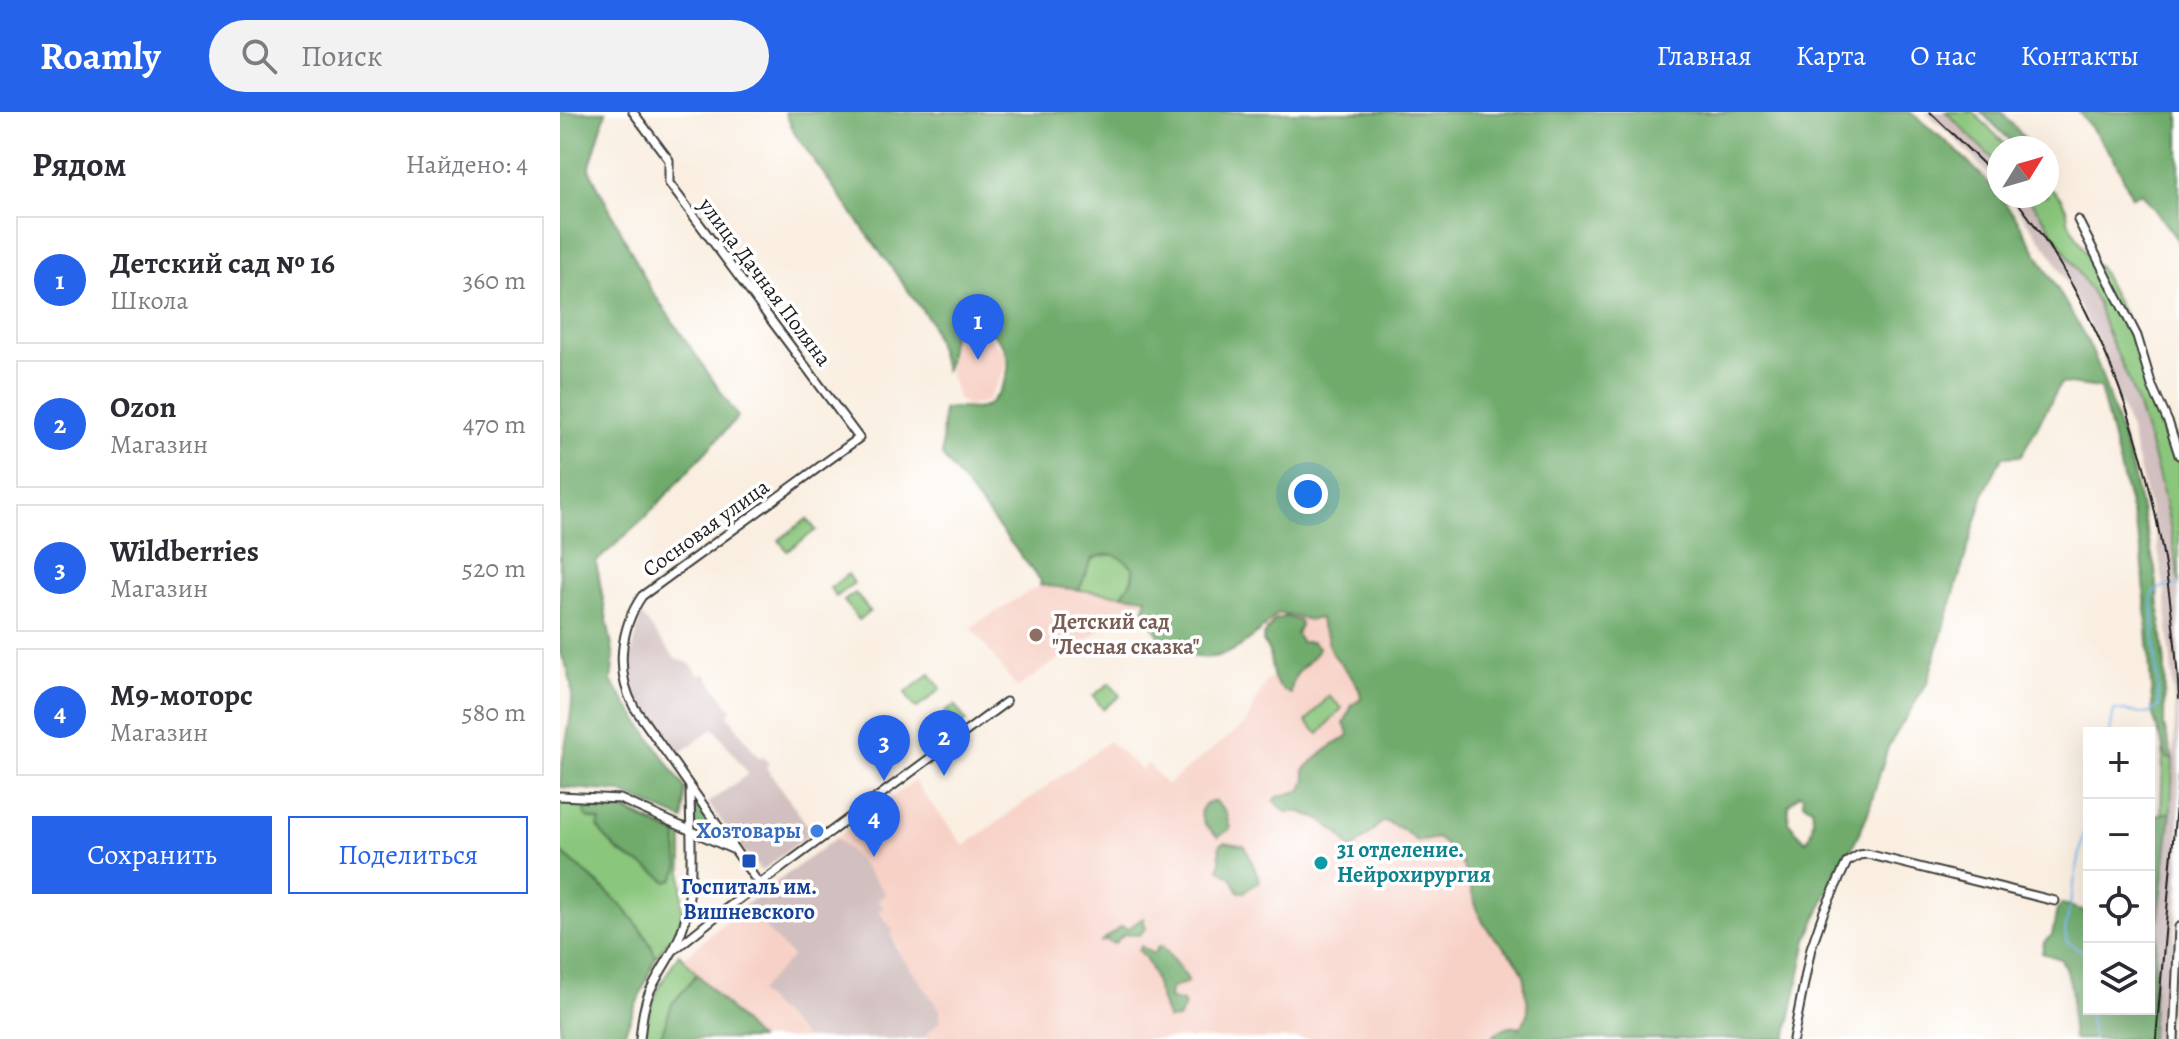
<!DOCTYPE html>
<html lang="ru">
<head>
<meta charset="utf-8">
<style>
	body { margin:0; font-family:Alegreya,serif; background:#f2f2f3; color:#2b2b33 }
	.controls { position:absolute; right:24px; bottom:24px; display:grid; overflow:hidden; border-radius:0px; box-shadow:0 8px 32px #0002 }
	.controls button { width:72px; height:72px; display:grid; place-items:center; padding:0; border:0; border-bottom:2px solid #e1e1e2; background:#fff; color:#2b2b33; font:40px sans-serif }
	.compass { position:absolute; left:1427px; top:24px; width:72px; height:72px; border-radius:50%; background:#fff; box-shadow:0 8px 32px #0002; rotate:53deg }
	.you { position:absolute; left:748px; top:382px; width:28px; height:28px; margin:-20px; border:6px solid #fff; border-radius:50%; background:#1a73e8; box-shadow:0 0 0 12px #1a73e833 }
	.badge { display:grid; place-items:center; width:52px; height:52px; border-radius:50%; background:#2563eb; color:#fff; font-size:26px; font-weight:700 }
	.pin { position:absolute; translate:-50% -66px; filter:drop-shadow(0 2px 4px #0008) }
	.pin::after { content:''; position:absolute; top:42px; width:28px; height:24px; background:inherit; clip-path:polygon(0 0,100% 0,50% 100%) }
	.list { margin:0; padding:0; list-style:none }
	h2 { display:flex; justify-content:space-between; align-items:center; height:104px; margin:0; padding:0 32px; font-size:34px }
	h2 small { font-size:26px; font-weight:400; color:#7c7c81 }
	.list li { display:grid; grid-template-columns:52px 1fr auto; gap:24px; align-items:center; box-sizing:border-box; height:128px; margin:0 16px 16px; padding:0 16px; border:2px solid #e1e1e2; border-radius:0px }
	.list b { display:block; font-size:30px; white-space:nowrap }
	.list p { margin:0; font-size:26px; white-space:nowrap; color:#7c7c81 }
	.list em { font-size:26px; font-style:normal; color:#7c7c81 }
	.actions { display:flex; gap:16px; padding:24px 32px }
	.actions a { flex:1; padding:18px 0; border:2px solid #2563eb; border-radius:0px; text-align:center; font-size:28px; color:#2563eb }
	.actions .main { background:#2563eb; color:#fff }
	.icon { flex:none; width:44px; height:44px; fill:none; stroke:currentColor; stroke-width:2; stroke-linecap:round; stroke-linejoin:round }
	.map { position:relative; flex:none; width:1619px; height:927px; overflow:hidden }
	header { display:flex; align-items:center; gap:48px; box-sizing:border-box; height:112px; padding:0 40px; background:#2563eb; color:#fff }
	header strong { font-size:38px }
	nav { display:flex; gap:44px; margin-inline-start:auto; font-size:28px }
	.search { width:560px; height:72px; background:#f2f2f3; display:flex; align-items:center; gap:20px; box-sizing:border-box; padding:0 28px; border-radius:44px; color:#7c7c81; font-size:30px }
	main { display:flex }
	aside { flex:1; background:#fff }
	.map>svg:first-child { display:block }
</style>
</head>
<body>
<header>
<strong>Roamly</strong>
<div class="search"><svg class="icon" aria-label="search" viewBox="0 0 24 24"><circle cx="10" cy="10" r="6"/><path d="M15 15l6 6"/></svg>Поиск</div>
<nav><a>Главная</a><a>Карта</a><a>О нас</a><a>Контакты</a></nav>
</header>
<main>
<aside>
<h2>Рядом<small>Найдено: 4</small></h2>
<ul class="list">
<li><span class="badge">1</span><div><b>Детский сад № 16</b><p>Школа</p></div><em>360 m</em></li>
<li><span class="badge">2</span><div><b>Ozon</b><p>Магазин</p></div><em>470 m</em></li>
<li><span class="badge">3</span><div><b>Wildberries</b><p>Магазин</p></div><em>520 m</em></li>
<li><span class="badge">4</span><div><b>М9-моторс</b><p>Магазин</p></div><em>580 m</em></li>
</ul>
<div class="actions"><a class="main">Сохранить</a><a>Поделиться</a></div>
</aside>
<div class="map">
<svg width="1619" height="927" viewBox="0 0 1619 927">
	<rect width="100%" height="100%" fill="#fff"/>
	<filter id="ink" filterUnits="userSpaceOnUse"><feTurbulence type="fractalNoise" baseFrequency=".0125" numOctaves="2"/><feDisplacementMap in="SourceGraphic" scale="16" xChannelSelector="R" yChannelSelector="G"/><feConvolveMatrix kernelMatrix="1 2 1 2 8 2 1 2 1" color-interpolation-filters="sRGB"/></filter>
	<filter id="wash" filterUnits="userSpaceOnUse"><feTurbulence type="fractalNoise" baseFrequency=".006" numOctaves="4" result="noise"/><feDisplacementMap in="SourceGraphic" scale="32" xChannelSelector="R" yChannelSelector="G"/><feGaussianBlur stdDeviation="1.8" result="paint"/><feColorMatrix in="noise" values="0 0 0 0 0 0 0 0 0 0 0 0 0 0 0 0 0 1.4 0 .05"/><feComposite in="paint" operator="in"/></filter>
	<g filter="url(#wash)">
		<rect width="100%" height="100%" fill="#f9eee0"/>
		<!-- built -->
		<g fill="#f7d1c6">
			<path d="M 395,215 L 418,215 L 444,240 L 445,257 L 427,289 L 407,294 L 398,286 L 389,260 Z"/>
			<path d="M 758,472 L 1071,927 L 362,927 L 380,909 L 380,897 L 339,841 L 339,836 L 331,821 L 334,819 L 318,799 L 318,789 L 276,726 L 354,669 L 404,734 L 549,629 L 581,658 L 589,652 L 606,673 L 685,612 L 706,569 L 729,551 L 703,518 L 718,501 Z"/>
			<path d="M 480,473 L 587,486 L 457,576 L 411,515 Z"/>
			<path d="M 184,794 L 232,846 L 198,880 L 246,927 L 100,927 L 112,892 L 137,862 L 123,846 Z"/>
		</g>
		<!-- industrial -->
		<g fill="#d2bfbf">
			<path d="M 1365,0 L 1386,0 L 1415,28 L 1439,53 L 1439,73 L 1391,22 Z"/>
			<path d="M 1448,84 L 1466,84 L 1486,109 L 1538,191 L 1539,202 L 1549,220 L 1579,297 L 1606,393 L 1615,436 L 1619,471 L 1619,772 L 1606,927 L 1591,927 L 1596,830 L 1611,700 L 1615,602 L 1606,488 L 1596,424 L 1570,318 L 1535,224 L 1492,143 Z"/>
			<path d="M 81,503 L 115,546 L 131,552 L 140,564 L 145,561 L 172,598 L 168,602 L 169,605 L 199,646 L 203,644 L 209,652 L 206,655 L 252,720 L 203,758 L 200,758 L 189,743 L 185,742 L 148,691 L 188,662 L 154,616 L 116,644 L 76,587 L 70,549 Z"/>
			<path d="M 276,726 L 292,741 L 324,779 L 325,783 L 318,789 L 323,796 L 319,800 L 334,819 L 331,821 L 339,841 L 380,897 L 380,909 L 362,927 L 246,927 L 198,880 L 232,845 L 184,794 Z"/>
		</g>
		<!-- green -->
		<g fill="#8ac67c" stroke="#53714c" stroke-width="2" fill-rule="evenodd">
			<path d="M 1386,0 L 1413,0 L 1449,36 L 1439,36 L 1439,53 Z"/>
			<path d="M 1487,73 L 1501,86 L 1507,98 L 1508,109 L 1532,151 L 1539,154 L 1576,227 L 1588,277 L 1593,293 L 1606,311 L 1619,351 L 1619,471 C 1611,403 1593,336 1570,272 C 1560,245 1543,218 1538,191 L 1486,109 L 1466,84 L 1487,84 Z"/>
			<path d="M 247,407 L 256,418 L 227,439 L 219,428 Z"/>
			<path d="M 546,441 L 559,443 L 573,455 C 573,465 570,476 562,483 L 519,478 L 531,447 Z"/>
			<path d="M 288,462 L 294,471 L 276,485 L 270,476 Z"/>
			<path d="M 295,481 L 310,499 L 299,508 L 284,489 Z"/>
			<path d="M 370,562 L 381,577 L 357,596 L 353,594 L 345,581 Z"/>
			<path d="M 550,571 L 560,584 L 543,597 L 533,584 Z"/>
			<path d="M 769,584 L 782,596 L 759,622 L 746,610 Z"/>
			<path d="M 395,593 L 406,609 L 395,617 L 384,601 Z"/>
			<path d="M 1603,638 L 1607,646 L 1613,648 L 1611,700 L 1601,702 Z"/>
			<path d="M 0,690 L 57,693 L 118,722 L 122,728 L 122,804 L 115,820 L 96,845 C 79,801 35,770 0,739 ZM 34,706 C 60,709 93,707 116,723 L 119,756 L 107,770 C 79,741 58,758 40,709 Z"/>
			<path d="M 119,842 L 137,862 L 112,892 L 100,927 L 85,927 C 87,893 101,870 119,842 Z"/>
		</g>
		<!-- forest -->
		<g fill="#6fab6c" stroke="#466444" stroke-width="2" fill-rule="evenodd">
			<path d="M 0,0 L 46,0 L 29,57 L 90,176 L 178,305 L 85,406 L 36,450 L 54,545 L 51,569 L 125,676 L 124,708 L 60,680 L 0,675 C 0,628 27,586 0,541 Z"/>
			<path d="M 225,0 L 1350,0 L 1394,36 L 1428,70 L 1457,107 L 1527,228 L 1539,255 L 1571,354 L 1595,456 L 1605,553 L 1604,614 L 1613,648 L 1607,646 L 1593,603 L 1582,441 L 1540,276 L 1501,271 L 1461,344 L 1442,345 L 1425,379 L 1367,571 L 1328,635 L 1307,704 L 1293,734 L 1280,751 L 1247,828 L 1226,927 L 931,927 C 939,917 948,912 959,916 C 970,905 969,896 966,882 C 964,876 965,869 964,864 C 959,845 932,827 923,810 C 904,773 915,754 877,726 L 858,730 L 842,717 L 824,709 C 811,718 804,729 791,738 L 778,721 L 761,708 L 741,700 L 726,700 L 714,689 L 717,685 L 742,678 L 746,667 L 744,658 C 754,647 772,632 786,626 L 789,622 L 784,612 L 792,593 L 801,587 C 801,569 778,552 770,537 C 768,533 768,528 767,524 C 763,516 760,515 760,506 L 750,508 L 718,501 C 688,533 655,562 610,535 C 600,528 591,511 583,500 L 587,486 L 562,483 L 573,466 L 573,455 C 558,442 550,439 532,447 L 519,478 L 480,473 L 481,469 L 382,344 L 383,298 C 398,291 418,304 431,290 C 467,252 443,210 394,211 L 387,256 L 385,258 L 370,209 L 235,22 ZM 1240,682 L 1243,684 L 1243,691 L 1252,696 C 1254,705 1253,723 1246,729 L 1228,710 L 1229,692 Z"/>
			<path d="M 1421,0 L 1442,0 L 1473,36 L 1458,36 Z"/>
			<path d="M 1519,0 L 1619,0 L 1619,130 L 1582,81 L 1572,85 L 1554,46 Z"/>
			<path d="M 726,505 L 740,509 L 741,513 L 736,522 L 741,530 L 752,530 L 759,536 C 748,556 732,556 731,582 C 710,574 713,558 709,540 C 707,536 704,533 703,528 C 703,521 712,513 716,507 Z"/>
			<path d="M 133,684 L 164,728 L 135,715 Z"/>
			<path d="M 655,689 L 666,701 L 670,717 L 658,725 L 644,712 L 640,700 L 645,692 Z"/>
			<path d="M 53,696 L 66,699 L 116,723 L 119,756 L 113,768 L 107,770 C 89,752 66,750 50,730 C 45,724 41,723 38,715 L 40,709 L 28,706 L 25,703 L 25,698 Z"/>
			<path d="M 1611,700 L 1596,830 L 1591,927 L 1513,927 C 1508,893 1519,882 1501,847 L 1482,841 L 1484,830 L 1492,823 L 1497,797 L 1502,792 L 1529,800 L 1529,897 L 1589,897 L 1589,730 L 1592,704 Z"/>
			<path d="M 665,730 L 685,734 L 700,769 L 684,780 L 679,780 L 671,765 L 659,757 C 662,748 658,741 660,732 Z"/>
			<path d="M 0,739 C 35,770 79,801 96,845 L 62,927 L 0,927 Z"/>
			<path d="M 583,806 L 586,816 L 579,823 L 564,822 L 554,832 L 545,828 L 540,830 L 562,814 L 567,817 Z"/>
			<path d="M 581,834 L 593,842 L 599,834 L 603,835 L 627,866 L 628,870 L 610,877 L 609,887 L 623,890 L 625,894 L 618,907 L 608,907 C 598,888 594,849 578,838 Z"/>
			<path d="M 137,862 L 198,927 L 100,927 L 112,892 Z"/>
		</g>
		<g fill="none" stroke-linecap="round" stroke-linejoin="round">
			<!-- stream -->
			<g stroke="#7cb7ee" stroke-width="2">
				<path d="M 1550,621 L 1554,598 L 1588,602 L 1599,594 L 1592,486 L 1594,480 L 1603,475 L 1619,473"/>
				<path d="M 1529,695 L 1505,818 L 1507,830 L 1526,841 L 1529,847"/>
				<path d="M 1529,875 L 1526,879 L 1529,895"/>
				<path d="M 1529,897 L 1533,927"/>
			</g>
		</g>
	</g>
	<g filter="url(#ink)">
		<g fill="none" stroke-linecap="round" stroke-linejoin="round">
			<!-- minor casing -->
			<g stroke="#3d3c39" stroke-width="11">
				<g id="minor">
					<path d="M 73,0 L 109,48 L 109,71 L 299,326 L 82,484 C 60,516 55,560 74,595 L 199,772"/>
					<path d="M 1518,108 L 1577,224 L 1592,274 L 1609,312 L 1619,343"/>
					<path d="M 0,684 L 60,687 L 172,737"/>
					<path d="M 114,838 L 159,802 L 446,590"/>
					<path d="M 80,927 C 82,910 83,894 90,879 C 101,856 117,837 124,812 C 135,772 130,718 130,676"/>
					<path d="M 1233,927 L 1251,836 L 1264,799 L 1287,750 L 1299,743 L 1307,742 L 1495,789"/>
					<path d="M 1614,927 L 1619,815"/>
				</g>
			</g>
			<!-- minor -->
			<use href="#minor" stroke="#fff" stroke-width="7"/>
			<!-- rail -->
			<g stroke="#1c1c1c" stroke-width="2">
				<path d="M 1370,0 L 1439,67"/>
				<path d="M 1453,84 C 1566,228 1609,406 1619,586"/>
				<path d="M 1596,927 L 1619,658"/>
			</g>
		</g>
	</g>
	<!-- markers -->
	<circle fill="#8d6e63" stroke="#fff" stroke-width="3" cx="476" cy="523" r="8"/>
	<circle fill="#3f7fe0" stroke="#fff" stroke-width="3" cx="257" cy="719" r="8"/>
	<rect fill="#1a4fb4" stroke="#fff" stroke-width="3" x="181" y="741" width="16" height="16" rx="4"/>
	<circle fill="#0f9aa8" stroke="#fff" stroke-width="3" cx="761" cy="751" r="8"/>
	<g text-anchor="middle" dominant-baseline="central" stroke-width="7" stroke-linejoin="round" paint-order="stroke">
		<!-- street labels -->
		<g font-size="22" fill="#1c1c1c" stroke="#fff">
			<text transform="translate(205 170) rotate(53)">улица Дачная Поляна</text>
			<text transform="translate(146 416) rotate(-36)">Сосновая улица</text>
		</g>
		<!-- education labels -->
		<g font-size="22" font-weight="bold" fill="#785e54" stroke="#fff" text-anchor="start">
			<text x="492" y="510">Детский сад<tspan x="492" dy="25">"Лесная сказка"</tspan></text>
		</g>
		<!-- shop labels -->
		<g font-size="22" font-weight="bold" fill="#366cbe" stroke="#fff" text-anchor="end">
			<text x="241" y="719">Хозтовары</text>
		</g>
		<!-- culture labels -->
		<g font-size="22" font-weight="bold" fill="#0d838f" stroke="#fff" text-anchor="start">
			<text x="777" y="738">31 отделение.<tspan x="777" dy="25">Нейрохирургия</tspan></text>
		</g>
		<!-- transit labels -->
		<g font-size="22" font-weight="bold" fill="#164399" stroke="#fff">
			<text x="189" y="775">Госпиталь им.<tspan x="189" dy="25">Вишневского</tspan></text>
		</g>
	</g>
</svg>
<div class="controls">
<button>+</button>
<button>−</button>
<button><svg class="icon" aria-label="locate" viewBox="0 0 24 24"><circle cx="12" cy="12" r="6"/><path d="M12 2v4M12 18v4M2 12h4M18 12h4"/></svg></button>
<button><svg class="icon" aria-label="layers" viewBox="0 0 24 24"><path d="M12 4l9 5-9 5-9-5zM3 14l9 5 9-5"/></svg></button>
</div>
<svg class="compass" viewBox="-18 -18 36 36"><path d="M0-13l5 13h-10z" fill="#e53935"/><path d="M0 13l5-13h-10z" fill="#7c7c81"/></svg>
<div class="you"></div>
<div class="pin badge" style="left:418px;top:248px">1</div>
<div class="pin badge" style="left:384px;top:664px">2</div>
<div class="pin badge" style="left:324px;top:669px">3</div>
<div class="pin badge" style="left:314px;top:745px">4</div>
</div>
</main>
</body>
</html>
